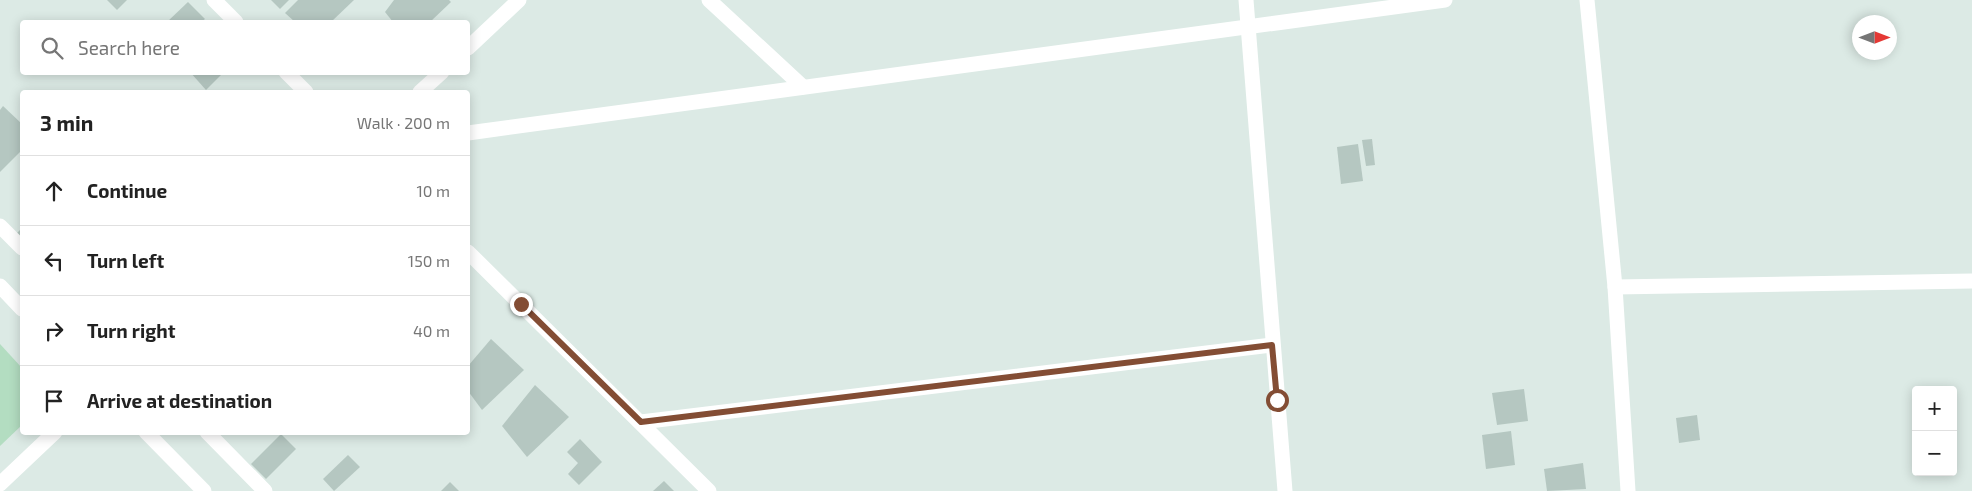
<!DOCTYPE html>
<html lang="en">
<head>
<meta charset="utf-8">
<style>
	body { margin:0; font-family:"Exo 2",sans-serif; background:#f6f6f6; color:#222 }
	.controls { position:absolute; right:15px; bottom:15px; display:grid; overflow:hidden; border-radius:5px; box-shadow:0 2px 12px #0003 }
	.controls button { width:45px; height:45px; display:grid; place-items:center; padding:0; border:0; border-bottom:1px solid #e0e0e0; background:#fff; color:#222; font:25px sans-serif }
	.compass { position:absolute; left:1852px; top:15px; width:45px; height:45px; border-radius:50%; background:#fff; box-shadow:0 2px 12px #0003; rotate:90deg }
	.stop { position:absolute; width:15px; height:15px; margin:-11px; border:4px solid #834d34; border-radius:50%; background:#fff }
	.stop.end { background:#834d34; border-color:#fff; box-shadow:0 1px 5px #0008 }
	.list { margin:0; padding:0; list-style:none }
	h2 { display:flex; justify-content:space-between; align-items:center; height:65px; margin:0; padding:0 20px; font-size:21px }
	h2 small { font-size:16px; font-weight:400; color:#767676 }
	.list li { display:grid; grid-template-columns:32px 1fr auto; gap:15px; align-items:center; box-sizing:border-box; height:70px; padding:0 20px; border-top:1px solid #e0e0e0 }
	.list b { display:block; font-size:19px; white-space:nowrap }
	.list em { font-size:16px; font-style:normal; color:#767676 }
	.icon { flex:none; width:28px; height:28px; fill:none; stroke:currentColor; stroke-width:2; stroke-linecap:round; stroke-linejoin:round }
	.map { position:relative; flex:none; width:1972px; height:491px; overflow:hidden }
	.search { position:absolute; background:#fff; box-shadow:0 2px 12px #0003; left:20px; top:20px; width:450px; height:55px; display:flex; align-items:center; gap:12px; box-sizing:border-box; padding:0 18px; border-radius:5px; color:#767676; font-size:19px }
	.panel { position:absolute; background:#fff; box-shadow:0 2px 12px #0003; left:20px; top:90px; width:450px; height:345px; border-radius:5px }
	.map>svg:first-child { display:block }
</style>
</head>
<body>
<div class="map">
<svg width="1972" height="491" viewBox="0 0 1972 491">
	<rect width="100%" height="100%" fill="#dceae5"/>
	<!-- green -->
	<path fill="#b3ddc1" d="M 0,344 L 22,368 L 22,425 L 0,446 Z"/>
	<!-- building -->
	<g fill="#b5c7c1">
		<path d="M 107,0 L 127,0 L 117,10 Z"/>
		<path d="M 271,0 L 289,0 L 280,9 Z"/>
		<path d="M 298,0 L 354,0 L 331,22 L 295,22 L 285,13 Z"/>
		<path d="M 394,0 L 449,0 L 451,2 L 430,22 L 393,22 L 385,12 Z"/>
		<path d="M 188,2 L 205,19 L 201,22 L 167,22 Z"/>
		<path d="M 190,72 L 224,72 L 206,90 Z"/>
		<path d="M 3,106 L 22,124 L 22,150 L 0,172 L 0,110 Z"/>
		<path d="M 1372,139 L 1375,165 L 1366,166 L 1362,140 Z"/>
		<path d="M 1358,144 L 1363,181 L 1341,184 L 1337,147 Z"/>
		<path d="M 22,228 L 22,241 L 16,234 Z"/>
		<path d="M 491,339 L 524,370 L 482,410 L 468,391 L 468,366 Z"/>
		<path d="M 535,385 L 569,417 L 527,457 L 502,426 Z"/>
		<path d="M 1524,389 L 1528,421 L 1497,425 L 1492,393 Z"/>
		<path d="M 1697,415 L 1700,440 L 1679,443 L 1676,418 Z"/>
		<path d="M 1511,431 L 1515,465 L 1486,469 L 1482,435 Z"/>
		<path d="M 281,434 L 296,449 L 266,479 L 251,464 Z"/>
		<path d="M 580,439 L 602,462 L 579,485 L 568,474 L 578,463 L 567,452 Z"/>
		<path d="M 348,455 L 360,467 L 334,491 L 323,479 Z"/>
		<path d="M 1583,463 L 1586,489 L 1547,491 L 1544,469 Z"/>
		<path d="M 664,481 L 674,491 L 653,491 Z"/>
		<path d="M 450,482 L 459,491 L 441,491 Z"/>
	</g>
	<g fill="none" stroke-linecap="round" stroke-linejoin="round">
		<!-- minor -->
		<g stroke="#fff" stroke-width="15">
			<path d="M 214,0 L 236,22"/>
			<path d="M 709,0 L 803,87"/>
			<path d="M 1246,0 L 1285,491"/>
			<path d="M 1587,0 L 1615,287 L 1628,491"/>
			<path d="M 468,48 L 519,0"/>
			<path d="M 286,72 L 306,92"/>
			<path d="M 420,92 L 442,72"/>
			<path d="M 468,133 L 1445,0"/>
			<path d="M 0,226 L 22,248"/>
			<path d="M 468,252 L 709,491"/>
			<path d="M 0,286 L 22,309"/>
			<path d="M 1615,287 L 1972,281"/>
			<path d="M 641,422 L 1272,345"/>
			<path d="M 146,432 L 204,491"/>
			<path d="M 207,432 L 265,491"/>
			<path d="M 0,484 L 55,432"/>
		</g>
	</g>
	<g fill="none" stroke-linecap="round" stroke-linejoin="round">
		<!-- route -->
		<path stroke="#834d34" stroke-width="6" d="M 521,304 L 641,422 L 1272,345 L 1277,400"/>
	</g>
</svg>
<div class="controls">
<button>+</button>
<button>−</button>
</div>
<svg class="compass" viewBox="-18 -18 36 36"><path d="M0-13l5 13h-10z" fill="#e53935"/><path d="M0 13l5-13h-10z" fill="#767676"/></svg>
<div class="stop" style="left:1277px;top:400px"></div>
<div class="stop end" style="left:521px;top:304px"></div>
<div class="search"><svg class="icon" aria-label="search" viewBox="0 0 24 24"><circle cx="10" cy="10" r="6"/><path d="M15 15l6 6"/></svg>Search here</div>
<section class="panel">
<h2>3 min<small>Walk · 200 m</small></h2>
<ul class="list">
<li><svg class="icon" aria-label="ahead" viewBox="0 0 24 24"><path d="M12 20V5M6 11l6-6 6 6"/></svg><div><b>Continue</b></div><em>10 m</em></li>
<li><svg class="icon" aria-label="left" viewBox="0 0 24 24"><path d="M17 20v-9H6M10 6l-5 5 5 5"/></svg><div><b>Turn left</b></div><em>150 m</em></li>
<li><svg class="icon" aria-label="right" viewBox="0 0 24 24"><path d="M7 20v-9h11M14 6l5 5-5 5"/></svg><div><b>Turn right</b></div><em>40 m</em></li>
<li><svg class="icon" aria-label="arrive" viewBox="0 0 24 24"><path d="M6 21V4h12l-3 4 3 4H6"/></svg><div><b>Arrive at destination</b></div></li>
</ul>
</section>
</div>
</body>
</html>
